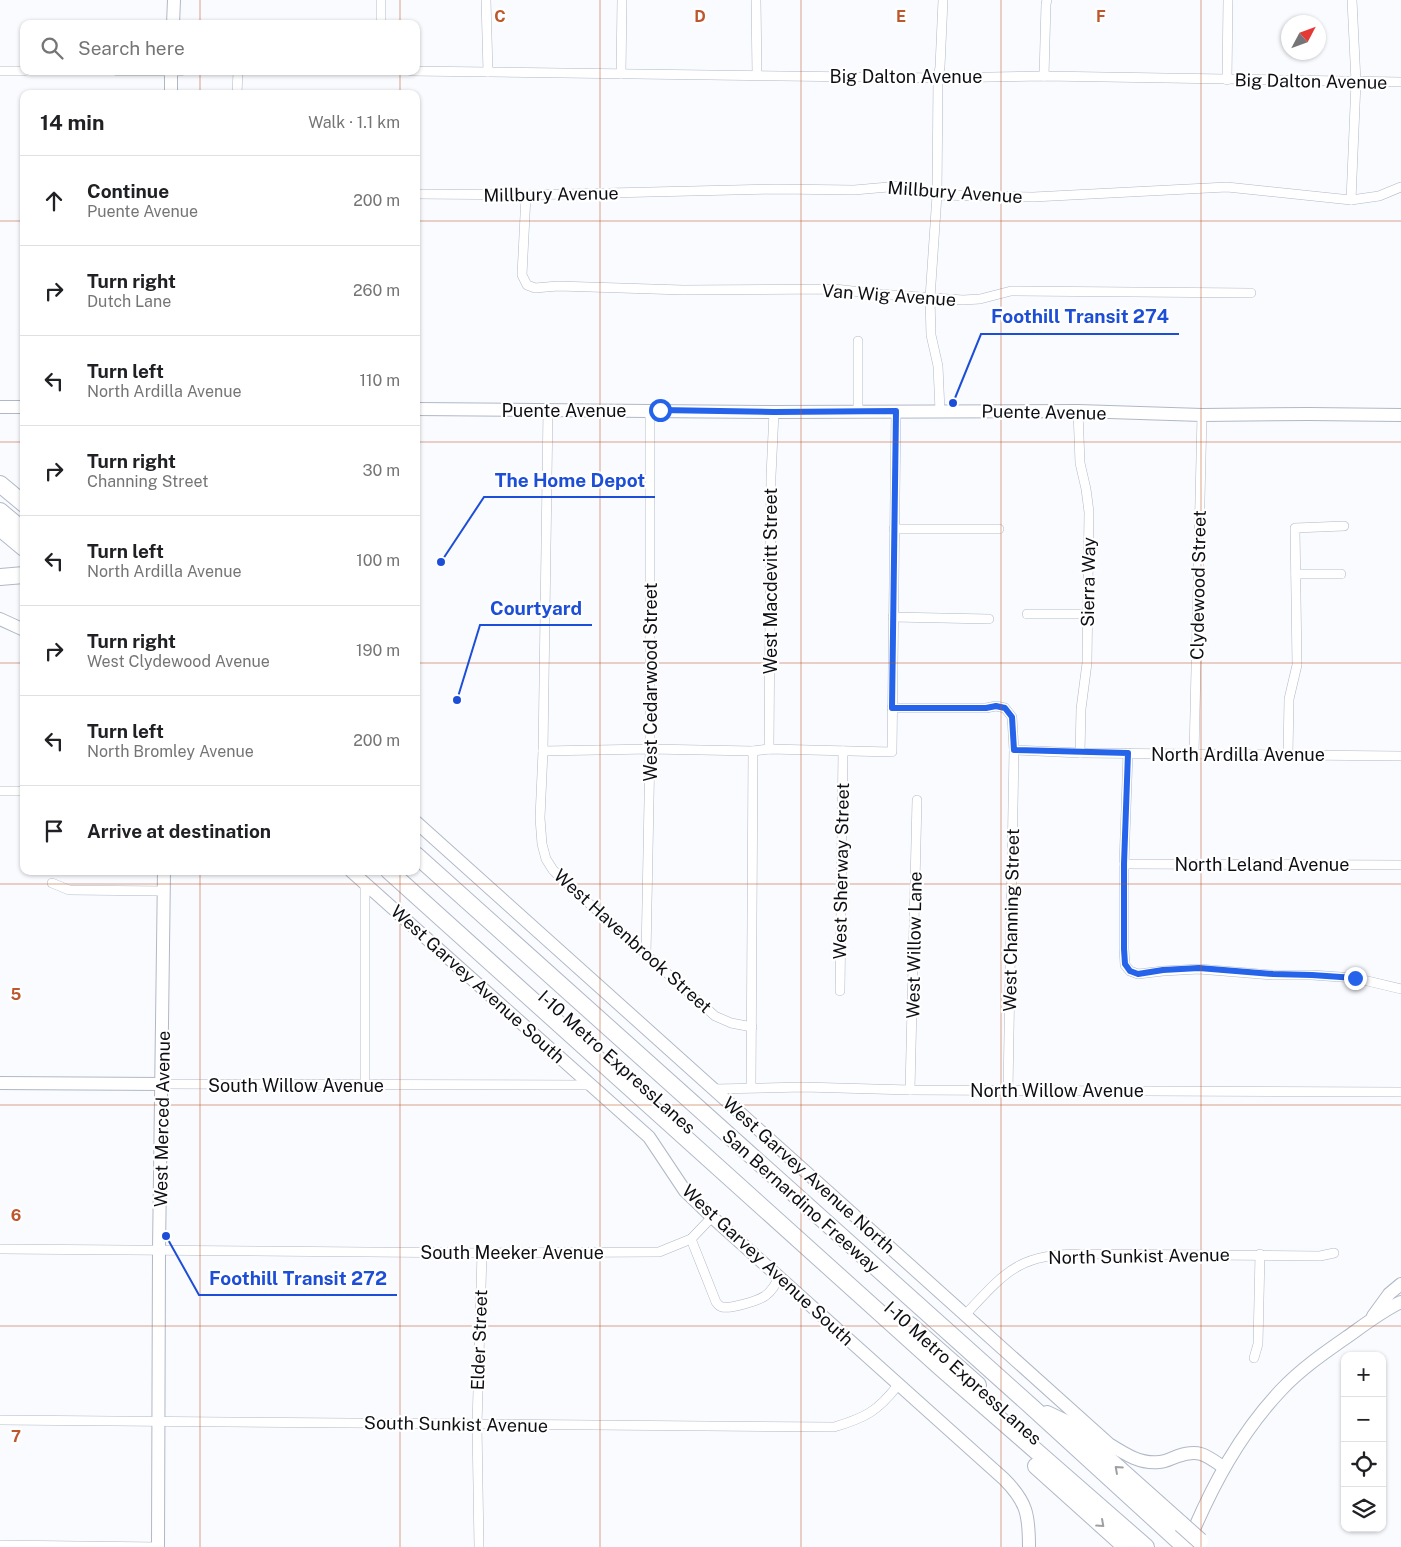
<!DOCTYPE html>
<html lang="en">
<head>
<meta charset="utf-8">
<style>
	body { margin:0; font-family:"Public Sans",sans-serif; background:#f2f2f2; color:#202124 }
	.controls { position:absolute; right:15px; bottom:15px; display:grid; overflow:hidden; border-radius:10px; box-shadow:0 1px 4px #0004 }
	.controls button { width:45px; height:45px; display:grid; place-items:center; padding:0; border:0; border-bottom:1px solid #e0e0e0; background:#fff; color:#202124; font:25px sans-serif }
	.compass { position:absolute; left:1281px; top:15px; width:45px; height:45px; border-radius:50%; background:#fff; box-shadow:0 1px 4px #0004; rotate:49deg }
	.stop { position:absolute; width:15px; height:15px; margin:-11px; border:4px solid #2563eb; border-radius:50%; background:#fff }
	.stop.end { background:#2563eb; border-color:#fff; box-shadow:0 1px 5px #0008 }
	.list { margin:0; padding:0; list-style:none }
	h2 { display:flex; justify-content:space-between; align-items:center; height:65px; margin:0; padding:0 20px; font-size:21px }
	h2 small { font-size:16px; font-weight:400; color:#757577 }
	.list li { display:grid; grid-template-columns:32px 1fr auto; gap:15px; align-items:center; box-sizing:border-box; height:90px; padding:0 20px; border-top:1px solid #e0e0e0 }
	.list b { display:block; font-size:19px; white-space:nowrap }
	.list p { margin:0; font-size:16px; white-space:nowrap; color:#757577 }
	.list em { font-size:16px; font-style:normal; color:#757577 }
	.icon { flex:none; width:28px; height:28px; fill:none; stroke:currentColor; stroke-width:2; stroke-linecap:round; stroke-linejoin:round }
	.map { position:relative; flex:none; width:1401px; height:1547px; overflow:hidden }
	.search { position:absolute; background:#fff; box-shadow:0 1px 4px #0004; left:20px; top:20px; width:400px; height:55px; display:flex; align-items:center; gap:12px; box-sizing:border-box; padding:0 18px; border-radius:10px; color:#757577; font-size:19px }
	.panel { position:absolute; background:#fff; box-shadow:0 1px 4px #0004; left:20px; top:90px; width:400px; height:785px; border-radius:10px }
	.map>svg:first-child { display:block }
</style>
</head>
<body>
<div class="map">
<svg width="1401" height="1547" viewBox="0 0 1401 1547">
	<rect width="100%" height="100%" fill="#f9fbfe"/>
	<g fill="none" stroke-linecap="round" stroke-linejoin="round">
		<!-- street casing -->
		<g stroke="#b0b8c7" stroke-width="10">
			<g id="street">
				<path d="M 486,0 L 488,72"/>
				<path d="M 756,0 L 757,75"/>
				<path d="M 381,24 L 381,0"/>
				<path d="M 0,71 L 24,71"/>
				<path d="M 117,71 L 181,71"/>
				<path d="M 411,71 L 938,78 L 1044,76 L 1401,82"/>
				<path d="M 621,74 L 622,0"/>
				<path d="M 1044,76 L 1046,4 L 1047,0"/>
				<path d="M 1227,80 L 1228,0"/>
				<path d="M 237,94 L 238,71"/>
				<path d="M 416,194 L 526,195 L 777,189 L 854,190 L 900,186 L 915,188 L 937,195 L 1033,197 L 1227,187 L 1351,200 L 1379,196 L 1401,187"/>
				<path d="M 526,195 L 522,275 L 527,285 L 535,288 L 558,286 L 683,290 L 835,289 L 878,294 L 963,300 L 980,299 L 1011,291 L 1251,293"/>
				<path d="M 1351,200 L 1356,82 L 1352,0"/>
				<path d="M 858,341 L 858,411"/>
				<path d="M 548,410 L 543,751 L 540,818 L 542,844 L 546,859 L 553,870 L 564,881 L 715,1016 L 731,1023 L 752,1027"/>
				<path d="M 940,411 L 938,366 L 931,335 L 930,298 L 937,195 L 938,78 L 940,67 L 943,0"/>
				<path d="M 1078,411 L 1080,463 L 1086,489 L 1089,512 L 1087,663 L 1081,709 L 1080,753"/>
				<path d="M 894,529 L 999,529"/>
				<path d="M 1296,574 L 1341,574"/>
				<path d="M 1027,614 L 1088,614"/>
				<path d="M 893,617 L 989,619"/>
				<path d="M 892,708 L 986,708 L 996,706 L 1005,708 L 1012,717 L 1014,750 L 1008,1090"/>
				<path d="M 769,749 L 771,476 L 774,412"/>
				<path d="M 1014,750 L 1080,753 L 1401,756"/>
				<path d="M 543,751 L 650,749 L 753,751 L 769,749 L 892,752 L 896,411"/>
				<path d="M 1128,753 L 1124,864 L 1124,949 L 1125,965 L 1130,971 L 1138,974 L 1163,971 L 1199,969 L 1273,975 L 1312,975 L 1355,978 L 1401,989"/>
				<path d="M 1194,754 L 1202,415"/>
				<path d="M 1288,754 L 1289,699 L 1297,665 L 1295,528 L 1344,526"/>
				<path d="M 0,791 L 18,791"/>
				<path d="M 1124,864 L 1401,865"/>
				<path d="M 52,883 L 69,890 L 164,891"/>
				<path d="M 365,883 L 365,1085"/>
				<path d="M 646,955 L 650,749 L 650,410"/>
				<path d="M 840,991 L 843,751"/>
				<path d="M 163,1084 L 592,1085"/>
				<path d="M 751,1087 L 753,751"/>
				<path d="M 714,1089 L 803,1087 L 910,1090 L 1401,1092"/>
				<path d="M 910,1090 L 917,800"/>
				<path d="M 691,1239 L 716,1302 C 718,1305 719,1306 722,1307 C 731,1309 757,1301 765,1296 C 772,1291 775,1285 779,1277"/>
				<path d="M 0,1249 L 482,1253 L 659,1252 L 691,1239 L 712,1217"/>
				<path d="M 965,1315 C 1007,1270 1019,1254 1083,1254 L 1320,1256 L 1334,1253"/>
				<path d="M 1254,1358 L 1258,1344 L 1260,1254"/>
				<path d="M 0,1420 L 834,1427 C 865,1418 878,1411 898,1385"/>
				<path d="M 0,1545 L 158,1547"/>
				<path d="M 479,1547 L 477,1425 L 482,1253"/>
			</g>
		</g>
		<!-- secondary casing -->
		<g stroke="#b0b8c7" stroke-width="14">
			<g id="secondary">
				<path d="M 173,24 L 174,0"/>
				<path d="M 171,94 L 171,71"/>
				<path d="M 0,407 L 24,407"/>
				<path d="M 416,409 L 774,412 L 1078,411 L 1202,415 L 1309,414 L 1401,415"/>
				<path d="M 0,619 L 24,630"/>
				<path d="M 416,822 L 1109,1444 C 1125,1454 1140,1464 1159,1462 C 1165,1462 1172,1458 1178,1456 C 1199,1449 1206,1455 1223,1467"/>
				<path d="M 351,871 L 649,1137 L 685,1191 L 712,1217 L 1004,1479 C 1027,1502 1029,1515 1029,1547"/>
				<path d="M 0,1083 L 163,1084"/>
				<path d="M 1373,1316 L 1389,1294 L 1401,1284"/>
				<path d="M 1189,1541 C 1212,1486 1240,1433 1282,1389 C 1301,1369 1324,1353 1347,1337 C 1364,1325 1382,1311 1401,1302"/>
				<path d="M 158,1547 L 159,1251 L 164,871"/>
			</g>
		</g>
		<!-- highway casing -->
		<g stroke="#b0b8c7" stroke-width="18">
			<g id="highway">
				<path d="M 0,484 L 24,504"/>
				<path d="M 0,511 L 24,531"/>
				<path d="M 0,528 L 24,548"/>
				<path d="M 0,577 L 24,575"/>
				<path d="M 416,855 L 1033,1408 L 1185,1547"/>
				<path d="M 389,871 L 941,1368 L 1146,1547"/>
				<path d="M 910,1325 L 978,1385"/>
				<path d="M 1047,1414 L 1070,1425 L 1181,1524"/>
				<path d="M 1036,1466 L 1126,1547"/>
			</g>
		</g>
		<!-- street -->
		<use href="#street" stroke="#fff" stroke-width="9"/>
		<!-- secondary -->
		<use href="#secondary" stroke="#fff" stroke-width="12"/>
		<!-- highway -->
		<use href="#highway" stroke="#fff" stroke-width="16"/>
		<!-- highway-bridge casing -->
		<g stroke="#b0b8c7" stroke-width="18" stroke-linecap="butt">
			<path id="highway-bridge" d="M 1181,1524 L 1200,1541"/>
		</g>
		<!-- highway-bridge -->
		<use href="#highway-bridge" stroke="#fff" stroke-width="16"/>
	</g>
	<!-- one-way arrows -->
	<defs><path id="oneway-chevron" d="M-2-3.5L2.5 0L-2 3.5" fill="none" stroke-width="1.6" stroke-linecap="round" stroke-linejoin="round" transform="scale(1.25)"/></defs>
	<g stroke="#9e9fa1">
		<use href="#oneway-chevron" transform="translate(1118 1469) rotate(-138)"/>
		<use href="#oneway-chevron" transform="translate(1101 1524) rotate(42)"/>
	</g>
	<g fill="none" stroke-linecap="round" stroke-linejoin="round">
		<!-- route -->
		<path stroke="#2563eb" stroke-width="6" d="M 660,410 L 774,412 L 896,411 L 892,708 L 986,708 L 996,706 L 1005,708 L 1012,717 L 1014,750 L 1128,753 L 1124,864 L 1124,949 L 1125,964 L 1130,971 L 1138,974 L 1163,970 L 1199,968 L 1273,974 L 1312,975 L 1355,978"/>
	</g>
	<!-- grid -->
	<path fill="none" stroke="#be572d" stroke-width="1" stroke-opacity="0.55" d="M 200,0 L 200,24M 400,0 L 400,24M 600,0 L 600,1547M 801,0 L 801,1547M 1001,0 L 1001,1547M 1201,0 L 1201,1547M 200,71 L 200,94M 400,71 L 400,94M 0,221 L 24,221M 416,221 L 1401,221M 0,442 L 24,442M 416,442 L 1401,442M 0,663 L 24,663M 416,663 L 1401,663M 200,871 L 200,1547M 400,871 L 400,1547M 0,884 L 1401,884M 0,1105 L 1401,1105M 0,1326 L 1401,1326"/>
	<g text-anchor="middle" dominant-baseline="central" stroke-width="4.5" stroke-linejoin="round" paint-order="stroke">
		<!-- street labels -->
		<g font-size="18" fill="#0d0f14" stroke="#fff">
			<text x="906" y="76">Big Dalton Avenue</text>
			<text transform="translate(1311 81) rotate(1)">Big Dalton Avenue</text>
			<text transform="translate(955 192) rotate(4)">Millbury Avenue</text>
			<text transform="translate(551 194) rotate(-1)">Millbury Avenue</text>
			<text transform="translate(889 295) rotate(4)">Van Wig Avenue</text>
			<text x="564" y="410">Puente Avenue</text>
			<text transform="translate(1044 412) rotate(1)">Puente Avenue</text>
			<text transform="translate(770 581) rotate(-90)">West Macdevitt Street</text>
			<text transform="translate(1088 582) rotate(-89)">Sierra Way</text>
			<text transform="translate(1198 585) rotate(-89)">Clydewood Street</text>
			<text transform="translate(650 682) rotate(-90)">West Cedarwood Street</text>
			<text x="1238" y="754">North Ardilla Avenue</text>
			<text x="1262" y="864">North Leland Avenue</text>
			<text transform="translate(841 871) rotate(-89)">West Sherway Street</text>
			<text transform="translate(1011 920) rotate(-89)">West Channing Street</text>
			<text transform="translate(633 941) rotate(42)">West Havenbrook Street</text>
			<text transform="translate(914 945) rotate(-89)">West Willow Lane</text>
			<text transform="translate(478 984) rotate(42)">West Garvey Avenue South</text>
			<text transform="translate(617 1062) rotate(42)">I-10 Metro ExpressLanes</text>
			<text x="296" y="1085">South Willow Avenue</text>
			<text x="1057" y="1090">North Willow Avenue</text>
			<text transform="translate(162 1119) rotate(-89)">West Merced Avenue</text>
			<text transform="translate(809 1175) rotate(42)">West Garvey Avenue North</text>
			<text transform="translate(801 1201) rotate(42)">San Bernardino Freeway</text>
			<text x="512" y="1252">South Meeker Avenue</text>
			<text transform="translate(1139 1256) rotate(-1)">North Sunkist Avenue</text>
			<text transform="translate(768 1265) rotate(43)">West Garvey Avenue South</text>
			<text transform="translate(479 1340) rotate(-88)">Elder Street</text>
			<text transform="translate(963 1373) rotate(42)">I-10 Metro ExpressLanes</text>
			<text transform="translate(456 1424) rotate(1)">South Sunkist Avenue</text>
		</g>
	</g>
	<g font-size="16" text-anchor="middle" font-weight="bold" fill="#be572d" stroke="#fff" stroke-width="4.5" stroke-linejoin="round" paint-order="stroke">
		<text x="500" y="22">C</text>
		<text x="700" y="22">D</text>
		<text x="901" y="22">E</text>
		<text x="1101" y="22">F</text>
		<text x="16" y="1000">5</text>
		<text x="16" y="1221">6</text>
		<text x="16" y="1442">7</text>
	</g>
	<!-- callouts -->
	<path fill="none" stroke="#1d4ed8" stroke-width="2" d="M953 403L981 334H1179M441 562L484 497H655M457 700L480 625H592M166 1236L199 1295H397"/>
	<g fill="#1d4ed8" stroke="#fff" stroke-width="2">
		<circle cx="953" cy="403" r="5"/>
		<circle cx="441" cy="562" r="5"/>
		<circle cx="457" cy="700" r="5"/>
		<circle cx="166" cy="1236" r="5"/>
	</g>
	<g font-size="19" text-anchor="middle" font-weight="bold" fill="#1d4ed8" stroke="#fff" stroke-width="4.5" stroke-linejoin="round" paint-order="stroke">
		<text x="1080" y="323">Foothill Transit 274</text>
		<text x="570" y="487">The Home Depot</text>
		<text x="536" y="615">Courtyard</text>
		<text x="298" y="1285">Foothill Transit 272</text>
	</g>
</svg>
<div class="controls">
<button>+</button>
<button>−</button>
<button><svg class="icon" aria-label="locate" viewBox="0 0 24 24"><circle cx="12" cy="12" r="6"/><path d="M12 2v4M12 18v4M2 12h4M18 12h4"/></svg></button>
<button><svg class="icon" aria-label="layers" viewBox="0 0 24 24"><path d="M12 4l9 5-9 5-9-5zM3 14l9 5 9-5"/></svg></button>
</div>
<svg class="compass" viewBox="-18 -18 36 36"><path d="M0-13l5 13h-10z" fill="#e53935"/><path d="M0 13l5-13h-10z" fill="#757577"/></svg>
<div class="stop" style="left:660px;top:410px"></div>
<div class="stop end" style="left:1355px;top:978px"></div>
<div class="search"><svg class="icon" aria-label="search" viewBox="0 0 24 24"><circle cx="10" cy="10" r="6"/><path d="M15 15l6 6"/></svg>Search here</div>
<section class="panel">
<h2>14 min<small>Walk · 1.1 km</small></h2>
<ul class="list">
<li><svg class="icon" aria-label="ahead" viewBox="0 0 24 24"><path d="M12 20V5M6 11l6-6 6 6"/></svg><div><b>Continue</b><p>Puente Avenue</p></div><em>200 m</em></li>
<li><svg class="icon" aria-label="right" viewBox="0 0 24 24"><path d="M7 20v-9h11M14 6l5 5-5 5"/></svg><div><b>Turn right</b><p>Dutch Lane</p></div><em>260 m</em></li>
<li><svg class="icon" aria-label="left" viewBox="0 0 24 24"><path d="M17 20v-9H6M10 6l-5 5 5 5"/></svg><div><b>Turn left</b><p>North Ardilla Avenue</p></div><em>110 m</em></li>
<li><svg class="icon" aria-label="right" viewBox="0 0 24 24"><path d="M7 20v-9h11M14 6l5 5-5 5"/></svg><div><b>Turn right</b><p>Channing Street</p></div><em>30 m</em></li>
<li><svg class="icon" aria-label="left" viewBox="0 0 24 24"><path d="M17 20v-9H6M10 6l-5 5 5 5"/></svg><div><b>Turn left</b><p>North Ardilla Avenue</p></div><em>100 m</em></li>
<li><svg class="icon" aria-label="right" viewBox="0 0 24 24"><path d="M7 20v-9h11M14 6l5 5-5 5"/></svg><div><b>Turn right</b><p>West Clydewood Avenue</p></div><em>190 m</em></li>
<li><svg class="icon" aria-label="left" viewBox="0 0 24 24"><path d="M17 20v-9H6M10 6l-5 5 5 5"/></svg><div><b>Turn left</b><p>North Bromley Avenue</p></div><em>200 m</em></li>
<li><svg class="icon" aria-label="arrive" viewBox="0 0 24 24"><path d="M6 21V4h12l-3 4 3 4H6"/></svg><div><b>Arrive at destination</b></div></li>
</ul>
</section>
</div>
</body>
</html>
